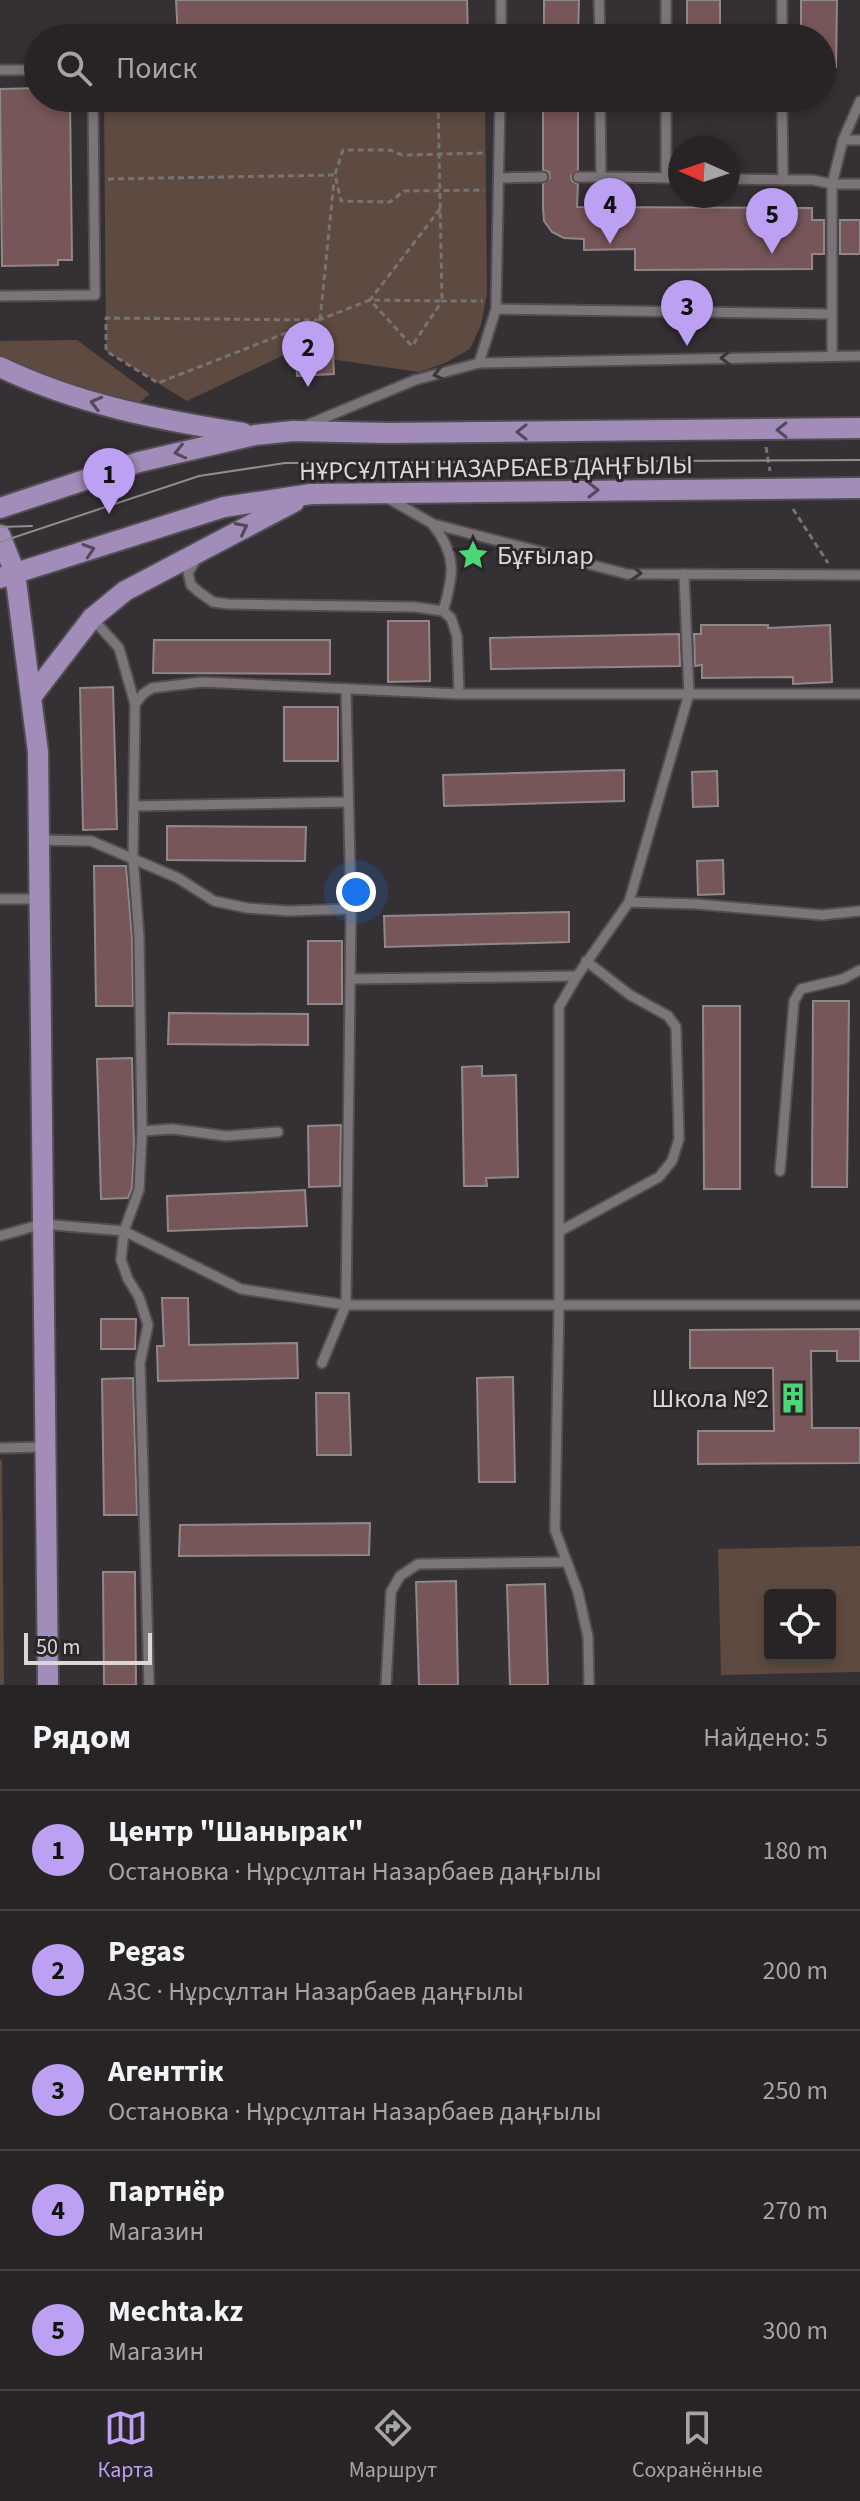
<!DOCTYPE html>
<html lang="ru">
<head>
<meta charset="utf-8">
<style>
	body { margin:0; font-family:"Source Sans 3",sans-serif; background:#343032; color:#f1f3f6 }
	.controls { position:absolute; right:24px; bottom:24px; display:grid; overflow:hidden; border-radius:8px; box-shadow:0 4px 12px #0003 }
	.controls button { width:72px; height:72px; display:grid; place-items:center; padding:0; border:0; border-bottom:2px solid #444143; background:#282426; color:#f1f3f6; font:40px sans-serif }
	.compass { position:absolute; left:668px; top:136px; width:72px; height:72px; border-radius:50%; background:#282426; box-shadow:0 4px 12px #0003; rotate:273deg }
	.scale { position:absolute; left:24px; bottom:20px; width:128px; box-sizing:border-box; padding-left:8px; border:4px solid #dbd7d9; border-top:0; font-size:22px; line-height:28px; white-space:nowrap; color:#dbd7d9; -webkit-text-stroke:6px #2b2629; paint-order:stroke }
	.you { position:absolute; left:356px; top:892px; width:28px; height:28px; margin:-20px; border:6px solid #fff; border-radius:50%; background:#1a73e8; box-shadow:0 0 0 12px #1a73e833 }
	.badge { display:grid; place-items:center; width:52px; height:52px; border-radius:50%; background:#bca0f2; color:#111; font-size:26px; font-weight:700 }
	.pin { position:absolute; translate:-50% -66px; filter:drop-shadow(0 2px 4px #0008) }
	.pin::after { content:''; position:absolute; top:42px; width:28px; height:24px; background:inherit; clip-path:polygon(0 0,100% 0,50% 100%) }
	.list { margin:0; padding:0; list-style:none }
	h2 { display:flex; justify-content:space-between; align-items:center; height:104px; margin:0; padding:0 32px; font-size:34px }
	h2 small { font-size:26px; font-weight:400; color:#a5a4a7 }
	.list li { display:grid; grid-template-columns:52px 1fr auto; gap:24px; align-items:center; box-sizing:border-box; height:120px; padding:0 32px; border-top:2px solid #444143 }
	.list b { display:block; font-size:30px; white-space:nowrap }
	.list p { margin:0; font-size:26px; white-space:nowrap; color:#a5a4a7 }
	.list em { font-size:26px; font-style:normal; color:#a5a4a7 }
	.icon { flex:none; width:44px; height:44px; fill:none; stroke:currentColor; stroke-width:2; stroke-linecap:round; stroke-linejoin:round }
	.map { position:relative; flex:none; width:860px; height:1685px; overflow:hidden }
	.search { position:absolute; background:#282426; box-shadow:0 4px 12px #0003; left:24px; right:24px; top:24px; height:88px; display:flex; align-items:center; gap:20px; box-sizing:border-box; padding:0 28px; border-radius:44px; color:#a5a4a7; font-size:30px }
	.sheet { height:704px; background:#282426 }
	nav { display:flex; justify-content:space-around; align-items:center; box-sizing:border-box; height:112px; border-top:2px solid #444143; background:#282426; font-size:22px; color:#a5a4a7 }
	nav a { display:grid; justify-items:center; gap:4px }
	nav .on { color:#bca0f2 }
	.map>svg:first-child { display:block }
</style>
</head>
<body>
<div class="map">
<svg width="860" height="1685" viewBox="0 0 860 1685">
	<rect width="100%" height="100%" fill="#353033"/>
	<!-- green -->
	<g fill="#5e4a40" fill-rule="evenodd">
		<path d="M 104,98 L 485,98 L 487,294 L 481,325 L 470,349 L 445,363 L 419,372 L 288,353 L 187,401 L 106,351 Z"/>
		<path d="M 77,340 L 150,394 L 136,405 L 66,387 L 0,360 L 0,341 Z"/>
		<path d="M 2,1459 L 4,1685 L 0,1685 L 0,1460 Z"/>
		<path d="M 860,1546 L 860,1672 L 721,1675 L 718,1549 ZM 830,1595 L 830,1655 L 770,1655 L 770,1595 Z"/>
	</g>
	<!-- building -->
	<g fill="#775659" stroke="#908888" stroke-width="2">
		<path d="M 176,0 L 467,0 L 468,37 L 178,38 Z"/>
		<path d="M 544,0 L 579,0 L 578,38 L 544,38 Z"/>
		<rect x="687" y="0" width="33" height="38"/>
		<path d="M 801,0 L 837,0 L 836,67 L 822,67 L 822,38 L 801,38 Z"/>
		<path d="M 38,88 L 38,98 L 70,98 L 72,260 L 58,260 L 58,265 L 2,266 L 0,89 Z"/>
		<path d="M 543,98 L 578,98 L 578,170 L 571,176 L 572,181 L 578,184 L 577,207 L 812,208 L 812,220 L 824,220 L 824,254 L 812,254 L 812,269 L 635,270 L 635,249 L 584,250 L 584,239 L 564,238 L 552,232 L 544,221 L 543,208 L 543,184 L 550,178 L 549,172 L 543,170 Z"/>
		<rect x="840" y="220" width="20" height="34"/>
		<path d="M 333,352 L 334,374 L 297,376 L 296,354 Z"/>
		<path d="M 388,621 L 429,621 L 430,681 L 388,682 Z"/>
		<path d="M 701,625 L 768,625 L 768,628 L 830,625 L 832,682 L 793,684 L 793,677 L 702,678 L 702,665 L 695,666 L 694,634 L 701,634 Z"/>
		<path d="M 679,634 L 680,666 L 491,669 L 490,638 Z"/>
		<path d="M 154,640 L 330,640 L 330,674 L 153,673 Z"/>
		<path d="M 113,687 L 117,829 L 83,830 L 80,688 Z"/>
		<rect x="284" y="707" width="54" height="54"/>
		<path d="M 624,770 L 624,801 L 444,806 L 443,775 Z"/>
		<path d="M 717,771 L 718,806 L 693,807 L 692,772 Z"/>
		<path d="M 167,826 L 306,827 L 305,861 L 167,860 Z"/>
		<path d="M 723,860 L 724,894 L 698,895 L 697,861 Z"/>
		<path d="M 94,866 L 126,866 L 132,937 L 133,1006 L 96,1006 Z"/>
		<path d="M 569,912 L 569,942 L 385,947 L 384,916 Z"/>
		<rect x="308" y="941" width="34" height="63"/>
		<path d="M 813,1001 L 849,1001 L 847,1187 L 812,1187 Z"/>
		<path d="M 703,1006 L 740,1006 L 740,1189 L 704,1189 Z"/>
		<path d="M 169,1013 L 308,1014 L 308,1045 L 168,1044 Z"/>
		<path d="M 132,1058 L 134,1148 L 132,1188 L 128,1198 L 101,1199 L 97,1059 Z"/>
		<path d="M 482,1066 L 482,1076 L 516,1075 L 518,1177 L 486,1178 L 487,1186 L 464,1186 L 462,1067 Z"/>
		<path d="M 341,1125 L 340,1186 L 309,1187 L 308,1126 Z"/>
		<path d="M 305,1190 L 307,1226 L 168,1231 L 167,1196 Z"/>
		<path d="M 162,1298 L 188,1298 L 189,1345 L 297,1343 L 298,1378 L 158,1381 L 157,1346 L 164,1346 Z"/>
		<path d="M 101,1319 L 136,1319 L 135,1349 L 101,1349 Z"/>
		<path d="M 860,1329 L 860,1361 L 837,1361 L 837,1351 L 811,1351 L 812,1428 L 860,1428 L 860,1463 L 698,1464 L 698,1431 L 774,1431 L 773,1368 L 690,1368 L 690,1330 Z"/>
		<path d="M 513,1377 L 515,1482 L 479,1482 L 477,1378 Z"/>
		<path d="M 133,1378 L 137,1515 L 104,1515 L 102,1379 Z"/>
		<path d="M 316,1393 L 349,1393 L 351,1455 L 317,1455 Z"/>
		<path d="M 370,1523 L 369,1555 L 179,1556 L 180,1525 Z"/>
		<path d="M 103,1572 L 135,1572 L 136,1685 L 104,1685 Z"/>
		<path d="M 456,1581 L 458,1685 L 419,1685 L 416,1582 Z"/>
		<path d="M 545,1584 L 548,1685 L 510,1685 L 507,1585 Z"/>
	</g>
	<g fill="none" stroke-linecap="round" stroke-linejoin="round">
		<!-- service casing -->
		<g stroke="#524d50" stroke-width="13">
			<g id="service">
				<path d="M 599,0 L 600,38"/>
				<path d="M 782,0 L 782,38"/>
				<path d="M 501,38 L 501,0"/>
				<path d="M 666,38 L 666,0"/>
				<path d="M 0,70 L 38,70"/>
				<path d="M 600,98 L 601,177 L 680,178"/>
				<path d="M 782,98 L 783,180"/>
				<path d="M 843,140 L 860,140"/>
				<path d="M 578,177 L 601,177"/>
				<path d="M 499,178 L 543,177"/>
				<path d="M 666,178 L 666,98"/>
				<path d="M 728,179 L 813,180 L 832,184 L 860,184"/>
				<path d="M 0,296 L 95,295 L 93,98"/>
				<path d="M 496,309 L 832,314"/>
				<path d="M 832,356 L 832,184 L 843,140 L 860,101"/>
				<path d="M 479,363 L 496,309 L 500,98"/>
				<path d="M 307,425 L 415,380 L 479,363 L 860,356"/>
				<path d="M 386,497 L 433,524 L 627,574 L 860,575"/>
				<path d="M 433,525 C 457,555 454,575 443,611"/>
				<path d="M 197,558 L 188,573 L 191,585 L 199,592 L 213,602 L 228,604 L 415,607 L 443,611 L 451,618 L 457,636 L 459,694"/>
				<path d="M 92,618 L 119,648 L 135,704"/>
				<path d="M 135,806 L 347,802"/>
				<path d="M 39,840 L 91,841 L 178,878 L 214,901 L 247,908 L 288,911 L 351,909 L 346,689"/>
				<path d="M 0,899 L 39,899"/>
				<path d="M 629,902 L 696,904 L 822,915 L 860,911"/>
				<path d="M 352,979 L 577,976"/>
				<path d="M 142,1131 L 173,1129 L 226,1136 L 278,1132"/>
				<path d="M 780,1171 L 794,1001 L 801,989 L 843,979 L 860,970"/>
				<path d="M 560,1231 L 659,1177 L 672,1161 L 679,1139 L 676,1027 L 668,1016 L 630,995 L 586,961"/>
				<path d="M 0,1236 L 42,1224 L 124,1231 L 241,1289 L 346,1305 L 860,1305"/>
				<path d="M 322,1363 L 346,1305 L 351,909"/>
				<path d="M 0,1448 L 44,1447"/>
				<path d="M 149,1685 L 140,1363 L 148,1325 L 139,1297 L 128,1279 L 121,1260 L 124,1231 L 139,1190 L 142,1131 L 139,937 L 133,857 L 135,704 L 143,694 L 152,688 L 202,682 L 459,694 L 860,694"/>
				<path d="M 386,1685 L 391,1592 L 400,1576 L 418,1564 L 567,1562"/>
				<path d="M 589,1685 L 588,1637 L 578,1592 L 555,1530 L 559,1303 L 559,1007 L 577,976 L 629,902 L 689,694 L 684,574"/>
			</g>
		</g>
		<!-- primary casing -->
		<g stroke="#524d50" stroke-width="24">
			<g id="primary">
				<path d="M 0,367 C 77,404 159,420 243,433"/>
				<path d="M 0,508 L 139,462 L 255,435 L 293,431 L 387,433 L 860,428"/>
				<path d="M 0,535 L 15,573 L 38,752 L 48,1685"/>
				<path d="M 0,578 L 224,507 L 311,494 L 860,488"/>
				<path d="M 32,696 L 92,618 L 125,591 L 294,502"/>
			</g>
		</g>
		<!-- path -->
		<g stroke="#777375" stroke-width="3" stroke-dasharray="6 4" stroke-linecap="butt">
			<path d="M 335,174 L 343,150 L 390,150 L 402,155 L 485,153"/>
			<path d="M 108,179 L 335,175 L 341,201 L 390,202 L 404,191 L 484,190"/>
			<path d="M 440,209 L 370,300 L 412,346 L 442,301 L 483,301"/>
			<path d="M 320,320 L 106,318 L 106,351 L 158,383 L 370,300 L 442,301 L 438,98"/>
			<path d="M 320,320 L 334,181"/>
			<path d="M 766,447 L 770,471"/>
			<path d="M 793,509 L 828,563"/>
		</g>
		<!-- service -->
		<use href="#service" stroke="#7b7579" stroke-width="9"/>
		<!-- primary -->
		<use href="#primary" stroke="#a28cb9" stroke-width="20"/>
		<!-- tram -->
		<g stroke="#918d8f" stroke-width="2">
			<path d="M 0,527 L 32,526"/>
			<path d="M 0,542 L 199,476 L 285,463 L 860,460"/>
		</g>
	</g>
	<!-- one-way arrows -->
	<defs><path id="oneway-chevron" d="M-2-3.5L2.5 0L-2 3.5" fill="none" stroke-width="1.6" stroke-linecap="round" stroke-linejoin="round" transform="scale(2)"/></defs>
	<g stroke="#3b3639">
		<use href="#oneway-chevron" transform="translate(726 358) rotate(179)"/>
		<use href="#oneway-chevron" transform="translate(439 374) rotate(165)"/>
		<use href="#oneway-chevron" transform="translate(636 573) rotate(2)"/>
	</g>
	<g stroke="#554a5b">
		<use href="#oneway-chevron" transform="translate(96 403) rotate(-165)"/>
		<use href="#oneway-chevron" transform="translate(782 430) rotate(179)"/>
		<use href="#oneway-chevron" transform="translate(522 432) rotate(180)"/>
		<use href="#oneway-chevron" transform="translate(180 452) rotate(167)"/>
		<use href="#oneway-chevron" transform="translate(593 490)"/>
		<use href="#oneway-chevron" transform="translate(242 528) rotate(-27)"/>
		<use href="#oneway-chevron" transform="translate(89 550) rotate(-18)"/>
	</g>
	<!-- icons -->
	<defs>
		<g id="sight-bare" transform="scale(2.4)"><path d="M0-6L1.8-2.2L6-1.7L2.9 1.2L3.7 5.4L0 3.3L-3.7 5.4L-2.9 1.2L-6-1.7L-1.8-2.2Z" fill="#4bd677" stroke="#2b2629" stroke-width="2.5" paint-order="stroke"/></g>
		<g id="building-bare" transform="scale(2.4)"><path d="M-4-6H4V6H1V3H-1V6H-4ZM-2.5-4.3h1.7v1.8h-1.7ZM.8-4.3h1.7v1.8H.8ZM-2.5-1h1.7V.8h-1.7ZM.8-1h1.7V.8H.8Z" fill="#4bd677" stroke="#2b2629" stroke-width="2.5" paint-order="stroke"/></g>
	</defs>
	<g fill-rule="evenodd">
		<use href="#sight-bare" x="473" y="555"/>
		<use href="#building-bare" x="793" y="1398"/>
	</g>
	<g text-anchor="middle" dominant-baseline="central" stroke-width="6" stroke-linejoin="round" paint-order="stroke">
		<!-- street labels -->
		<g font-size="26" fill="#dbd7d9" stroke="#2b2629">
			<text transform="translate(496 468) rotate(-1)">НҰРСҰЛТАН НАЗАРБАЕВ ДАҢҒЫЛЫ</text>
		</g>
		<!-- poi labels -->
		<g font-size="26" fill="#dbd7d9" stroke="#2b2629" text-anchor="start">
			<text x="497" y="555">Бұғылар</text>
			<text x="769" y="1398" text-anchor="end">Школа №2</text>
		</g>
	</g>
</svg>
<div class="controls">
<button><svg class="icon" aria-label="locate" viewBox="0 0 24 24"><circle cx="12" cy="12" r="6"/><path d="M12 2v4M12 18v4M2 12h4M18 12h4"/></svg></button>
</div>
<svg class="compass" viewBox="-18 -18 36 36"><path d="M0-13l5 13h-10z" fill="#e53935"/><path d="M0 13l5-13h-10z" fill="#a5a4a7"/></svg>
<div class="scale">50 m</div>
<div class="you"></div>
<div class="pin badge" style="left:109px;top:514px">1</div>
<div class="pin badge" style="left:308px;top:387px">2</div>
<div class="pin badge" style="left:687px;top:346px">3</div>
<div class="pin badge" style="left:610px;top:244px">4</div>
<div class="pin badge" style="left:772px;top:254px">5</div>
<div class="search"><svg class="icon" aria-label="search" viewBox="0 0 24 24"><circle cx="10" cy="10" r="6"/><path d="M15 15l6 6"/></svg>Поиск</div>
</div>
<section class="sheet">
<h2>Рядом<small>Найдено: 5</small></h2>
<ul class="list">
<li><span class="badge">1</span><div><b>Центр &quot;Шанырак&quot;</b><p>Остановка · Нұрсұлтан Назарбаев даңғылы</p></div><em>180 m</em></li>
<li><span class="badge">2</span><div><b>Pegas</b><p>АЗС · Нұрсұлтан Назарбаев даңғылы</p></div><em>200 m</em></li>
<li><span class="badge">3</span><div><b>Агенттік</b><p>Остановка · Нұрсұлтан Назарбаев даңғылы</p></div><em>250 m</em></li>
<li><span class="badge">4</span><div><b>Партнёр</b><p>Магазин</p></div><em>270 m</em></li>
<li><span class="badge">5</span><div><b>Mechta.kz</b><p>Магазин</p></div><em>300 m</em></li>
</ul>
</section>
<nav>
<a class="on"><svg class="icon" aria-label="map" viewBox="0 0 24 24"><path d="M3 6l6-2 6 2 6-2v14l-6 2-6-2-6 2zM9 4v14M15 6v14"/></svg>Карта</a>
<a><svg class="icon" aria-label="directions" viewBox="0 0 24 24"><path d="M12 3l9 9-9 9-9-9zM9 14v-3h6M13 9l2 2-2 2"/></svg>Маршрут</a>
<a><svg class="icon" aria-label="saved" viewBox="0 0 24 24"><path d="M7 4h10v16l-5-4-5 4z"/></svg>Сохранённые</a>
</nav>
</body>
</html>
